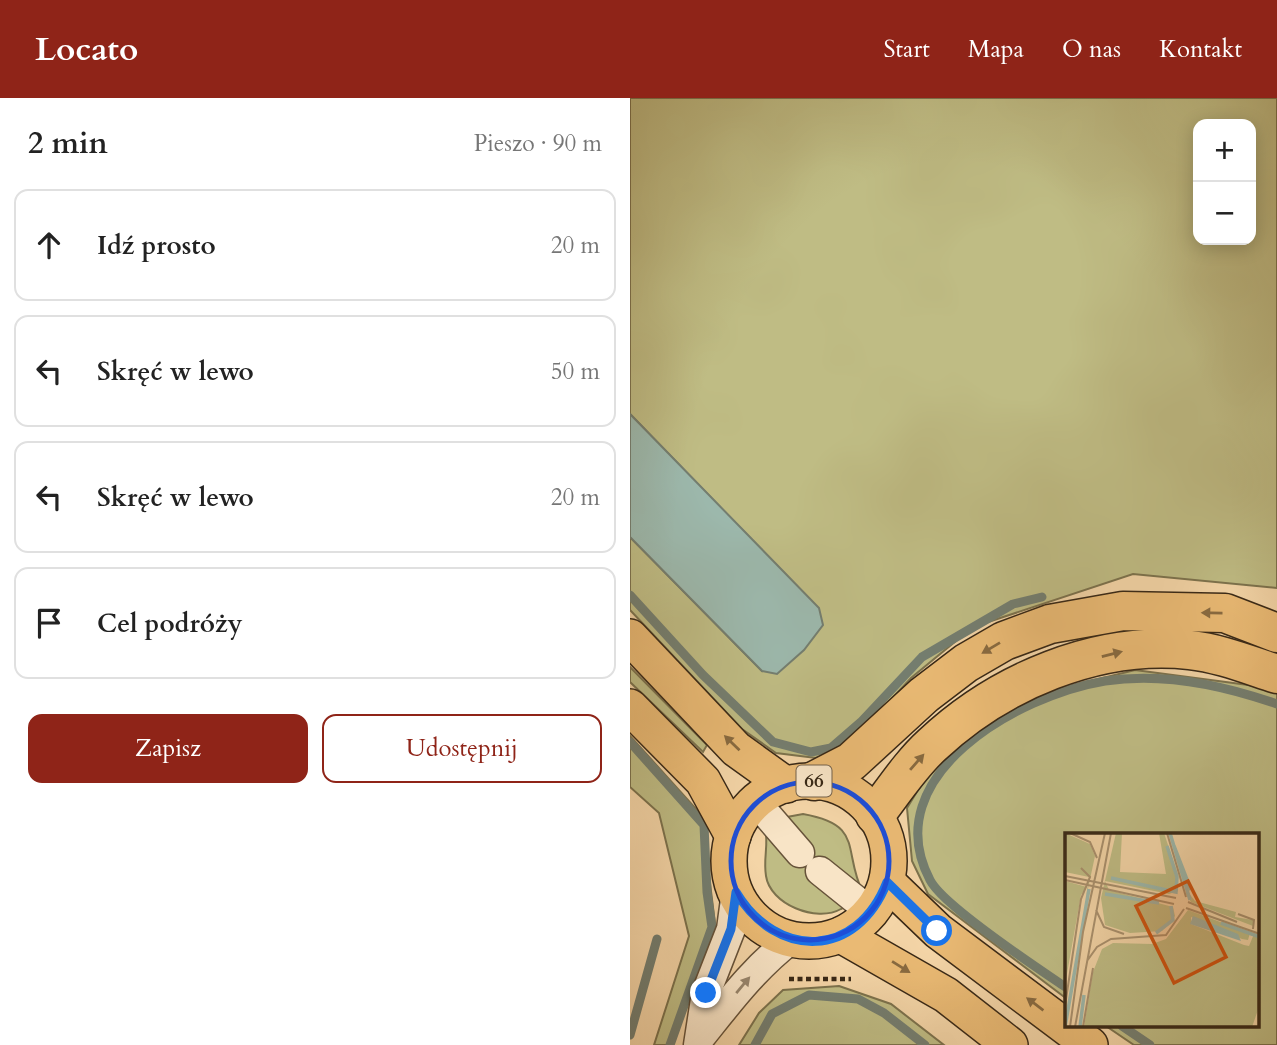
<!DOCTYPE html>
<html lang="pl">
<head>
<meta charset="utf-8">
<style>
	body { margin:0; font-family:Cardo,serif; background:#f6f6f6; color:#222 }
	.controls { position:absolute; right:21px; top:21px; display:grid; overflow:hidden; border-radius:14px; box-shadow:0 4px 18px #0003 }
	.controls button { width:63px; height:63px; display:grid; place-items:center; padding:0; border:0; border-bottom:2px solid #e0e0e0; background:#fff; color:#222; font:35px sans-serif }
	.stop { position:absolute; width:21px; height:21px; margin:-16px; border:5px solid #1a73e8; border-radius:50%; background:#fff }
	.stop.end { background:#1a73e8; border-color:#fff; box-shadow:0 2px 7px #0008 }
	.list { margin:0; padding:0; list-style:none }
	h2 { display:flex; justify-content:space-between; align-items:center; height:91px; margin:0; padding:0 28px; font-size:30px }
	h2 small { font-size:23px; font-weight:400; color:#767676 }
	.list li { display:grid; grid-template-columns:46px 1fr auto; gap:21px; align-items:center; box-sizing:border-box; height:112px; margin:0 14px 14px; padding:0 14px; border:2px solid #e0e0e0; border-radius:14px }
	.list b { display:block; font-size:26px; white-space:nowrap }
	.list em { font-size:23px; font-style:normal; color:#767676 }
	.actions { display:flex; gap:14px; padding:21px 28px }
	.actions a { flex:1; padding:16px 0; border:2px solid #8f2418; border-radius:14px; text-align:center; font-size:24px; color:#8f2418 }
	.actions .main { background:#8f2418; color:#fff }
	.icon { flex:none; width:38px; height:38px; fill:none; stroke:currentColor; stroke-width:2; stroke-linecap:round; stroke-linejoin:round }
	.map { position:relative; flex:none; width:647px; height:947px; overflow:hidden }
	header { display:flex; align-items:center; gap:42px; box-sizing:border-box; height:98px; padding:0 35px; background:#8f2418; color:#fff }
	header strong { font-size:33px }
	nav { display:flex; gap:38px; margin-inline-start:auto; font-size:24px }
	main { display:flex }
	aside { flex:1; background:#fff }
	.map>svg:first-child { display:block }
</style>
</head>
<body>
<header>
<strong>Locato</strong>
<nav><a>Start</a><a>Mapa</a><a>O nas</a><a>Kontakt</a></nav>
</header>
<main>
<aside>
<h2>2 min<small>Pieszo · 90 m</small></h2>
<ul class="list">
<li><svg class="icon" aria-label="ahead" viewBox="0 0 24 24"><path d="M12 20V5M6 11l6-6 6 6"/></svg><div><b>Idź prosto</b></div><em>20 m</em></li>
<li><svg class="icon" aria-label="left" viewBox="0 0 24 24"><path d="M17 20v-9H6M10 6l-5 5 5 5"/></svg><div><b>Skręć w lewo</b></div><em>50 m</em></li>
<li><svg class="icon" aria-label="left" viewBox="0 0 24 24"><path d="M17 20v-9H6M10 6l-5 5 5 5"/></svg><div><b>Skręć w lewo</b></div><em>20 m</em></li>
<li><svg class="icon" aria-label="arrive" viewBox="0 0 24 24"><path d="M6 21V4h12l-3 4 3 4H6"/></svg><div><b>Cel podróży</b></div></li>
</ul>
<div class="actions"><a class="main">Zapisz</a><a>Udostępnij</a></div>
</aside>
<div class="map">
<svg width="647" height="947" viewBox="0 0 647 947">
	<rect width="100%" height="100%" fill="#f4d5a7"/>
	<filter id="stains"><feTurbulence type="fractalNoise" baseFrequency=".00286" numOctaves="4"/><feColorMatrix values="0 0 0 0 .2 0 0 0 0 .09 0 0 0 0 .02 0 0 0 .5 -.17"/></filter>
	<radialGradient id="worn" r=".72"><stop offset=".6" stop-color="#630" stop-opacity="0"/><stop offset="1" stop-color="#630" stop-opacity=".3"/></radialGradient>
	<!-- green -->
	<g fill="#bfbc84" stroke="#7c724d" stroke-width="2" fill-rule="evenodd">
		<path d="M 0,0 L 647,0 L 647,490 L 503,476 L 343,529 L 281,580 L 217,649 L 186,660 L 146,655 L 112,631 L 0,512 L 0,439 L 132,573 L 188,510 L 0,316 ZM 568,26 L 621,26 L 621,142 L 568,142 Z"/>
		<path d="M 0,569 L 77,647 L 73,654 L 0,584 Z"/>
		<path d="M 505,572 L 641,590 L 647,593 L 647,947 L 504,947 L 476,928 L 628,928 L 628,737 L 437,737 L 437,901 L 298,796 L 282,763 L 277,710 L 304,666 L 396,599 Z"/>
		<path d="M 0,638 L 77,723 L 76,752 L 85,826 L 43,947 L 24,947 L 59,838 L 29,715 L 0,689 Z"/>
		<path d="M 173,716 C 235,727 212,752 233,795 C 226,800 219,807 211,811 C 186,825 140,806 136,778 C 133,760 139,747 135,730 L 157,719 Z"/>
		<path d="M 209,888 L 261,906 L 314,947 L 109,947 L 129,915 L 153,892 Z"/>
	</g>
	<!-- water -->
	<path fill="#9cb8ac" stroke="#747e70" stroke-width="2" d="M 0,316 L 189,510 L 193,527 L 174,552 L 147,576 L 132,573 L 0,439 Z"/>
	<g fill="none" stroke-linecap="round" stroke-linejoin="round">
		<!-- stream -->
		<g stroke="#747e70" stroke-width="9">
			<path d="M 0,497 L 73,577 L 143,644 L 181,654 L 201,650 L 231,624 L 292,559 L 383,506 L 412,499"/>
			<path d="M 0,644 L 74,727 L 77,794 L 82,829 L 40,947"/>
			<path d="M 437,890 C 409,871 313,808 300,782 C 245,677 389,597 475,583 C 533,574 593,587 647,606"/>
			<path d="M 492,928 L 520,947"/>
			<path d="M 0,937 L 27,841"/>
			<path d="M 125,947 L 142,916 L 179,897 L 228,901 L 254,915 L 295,947"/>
		</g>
		<!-- minor casing -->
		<g stroke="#67533a" stroke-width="31">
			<g id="minor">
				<path d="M 126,704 L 170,755"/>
				<path d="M 190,773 L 241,814"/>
				<path d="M 70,940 C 99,904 125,869 162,841"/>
				<path d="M 68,947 L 76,895 L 101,831 L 106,794"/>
			</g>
		</g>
		<!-- major casing -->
		<g stroke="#382816" stroke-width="38">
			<g id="major">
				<path d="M 0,539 L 106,651 L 156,687"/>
				<path d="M 0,609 L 73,683 L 103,738"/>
				<circle cx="179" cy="763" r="80"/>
				<path d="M 257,784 L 308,833 L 460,947"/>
				<path d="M 211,837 L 316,897 L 380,947"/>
			</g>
		</g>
		<!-- highway casing -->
		<g stroke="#382816" stroke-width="41">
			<g id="highway">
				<path d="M 184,683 L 221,664 L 294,597 L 336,565 L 374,543 L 420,526 L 493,513 L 595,515 L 647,535"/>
				<path d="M 245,717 C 263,694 280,667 302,647 C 369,584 467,542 560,552 C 589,555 619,567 647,576"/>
			</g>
		</g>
		<!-- path -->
		<path stroke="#382816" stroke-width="4.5" stroke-dasharray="5 3.5" stroke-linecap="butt" d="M 159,881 L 221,881"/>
		<!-- minor -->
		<use href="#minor" stroke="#f8e4c6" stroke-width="28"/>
		<!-- major -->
		<use href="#major" stroke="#eaba74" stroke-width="35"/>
		<!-- highway -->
		<use href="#highway" stroke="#eaba74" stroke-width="38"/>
	</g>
	<!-- one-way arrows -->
	<defs><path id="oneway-solid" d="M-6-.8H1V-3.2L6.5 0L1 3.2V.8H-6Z" transform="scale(1.75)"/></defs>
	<g fill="#886a40">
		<use href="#oneway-solid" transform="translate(582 515) rotate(-179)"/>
		<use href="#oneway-solid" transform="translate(361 550) rotate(149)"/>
		<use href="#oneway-solid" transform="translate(482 556) rotate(-14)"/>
		<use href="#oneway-solid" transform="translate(102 645) rotate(-136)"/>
		<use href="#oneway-solid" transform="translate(287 664) rotate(-49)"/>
		<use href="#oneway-solid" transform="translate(271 869) rotate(32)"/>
		<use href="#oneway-solid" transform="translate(405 906) rotate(-143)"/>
	</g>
	<use fill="#98866e" href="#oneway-solid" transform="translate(113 887) rotate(-50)"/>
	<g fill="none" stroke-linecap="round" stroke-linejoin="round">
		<!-- route -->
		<path stroke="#1a73e8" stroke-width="9" d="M 76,895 L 101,831 L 106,794 C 147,862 227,861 257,784 L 307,833"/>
	</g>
	<!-- marked area -->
	<path fill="none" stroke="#1d4ed8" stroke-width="5" stroke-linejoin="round" d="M101 763a79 79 0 1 1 158 0a79 79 0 1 1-158 0Z"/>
	<g text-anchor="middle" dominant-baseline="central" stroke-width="7" stroke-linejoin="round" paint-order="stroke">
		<!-- shield labels -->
		<rect fill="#f8e4c6" stroke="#72604b" stroke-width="2" x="166.5" y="667.5" width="35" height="31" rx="5"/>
		<g font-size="19" font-weight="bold" fill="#382816">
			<text x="184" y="683">66</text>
		</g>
	</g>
	<!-- overview -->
	<g transform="translate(435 735)">
		<rect width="194" height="194" fill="#f4d5a7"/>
		<path d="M 0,0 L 25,11 L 30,23 L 21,65 L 24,44 L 0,39 ZM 51,0 L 57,0 L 55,39 L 101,41 L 94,0 L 99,0 L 113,42 L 113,58 L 104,61 L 40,48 L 44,57 L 108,74 L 110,83 L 97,98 L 65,100 L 40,92 L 36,65 ZM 120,42 L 123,59 L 130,68 L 171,79 L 170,84 L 188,87 L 188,93 L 126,69 L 121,61 ZM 0,48 L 22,54 L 16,62 L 0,152 ZM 123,77 L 185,100 L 183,107 L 177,106 L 126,84 L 126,91 L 179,112 L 184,113 L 189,101 L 194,102 L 194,174 L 187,194 L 19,194 L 28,139 L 37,116 L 48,110 L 87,111 L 101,106 Z" fill="#bfbc84"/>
		<path d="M 128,83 L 173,101 L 176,108 L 125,91 Z" fill="#9cb8ac"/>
		<path fill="none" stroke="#9cb8ac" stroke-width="3.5" d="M 105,0 L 125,67M 109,13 L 126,57M 46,45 L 111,59 L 112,44 L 102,13M 40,61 L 94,70M 156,90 L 195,104M 91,100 L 108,87 L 106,73M 0,194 L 24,56M 15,194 L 19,162"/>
		<path fill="none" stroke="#a9906d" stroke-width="2" d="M 5,0 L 25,9 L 32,25M 102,0 L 121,64M 0,43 L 111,65M 0,47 L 109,71M 123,69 L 172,89M 121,75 L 195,101M 31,77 L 39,94 L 59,101M 173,81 L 189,87 L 188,96M 22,128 L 32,114 L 46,106 L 101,102 L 119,76M 0,173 L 16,66 L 25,44 L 16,35M 5,194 L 18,99 L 40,0M 10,194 L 46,0M 18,194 L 28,135"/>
		<path fill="#ce520e" fill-opacity="0.15" stroke="#ce520e" stroke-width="3.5" d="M 123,48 L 161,124 L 109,150 L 71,73 Z"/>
		<rect width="194" height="194" fill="none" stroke="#382816" stroke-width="3.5"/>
	</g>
	<rect width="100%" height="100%" filter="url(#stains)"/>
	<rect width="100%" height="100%" fill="url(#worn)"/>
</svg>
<div class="controls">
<button>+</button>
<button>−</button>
</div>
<div class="stop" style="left:307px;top:833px"></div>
<div class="stop end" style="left:76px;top:895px"></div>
</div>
</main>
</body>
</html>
